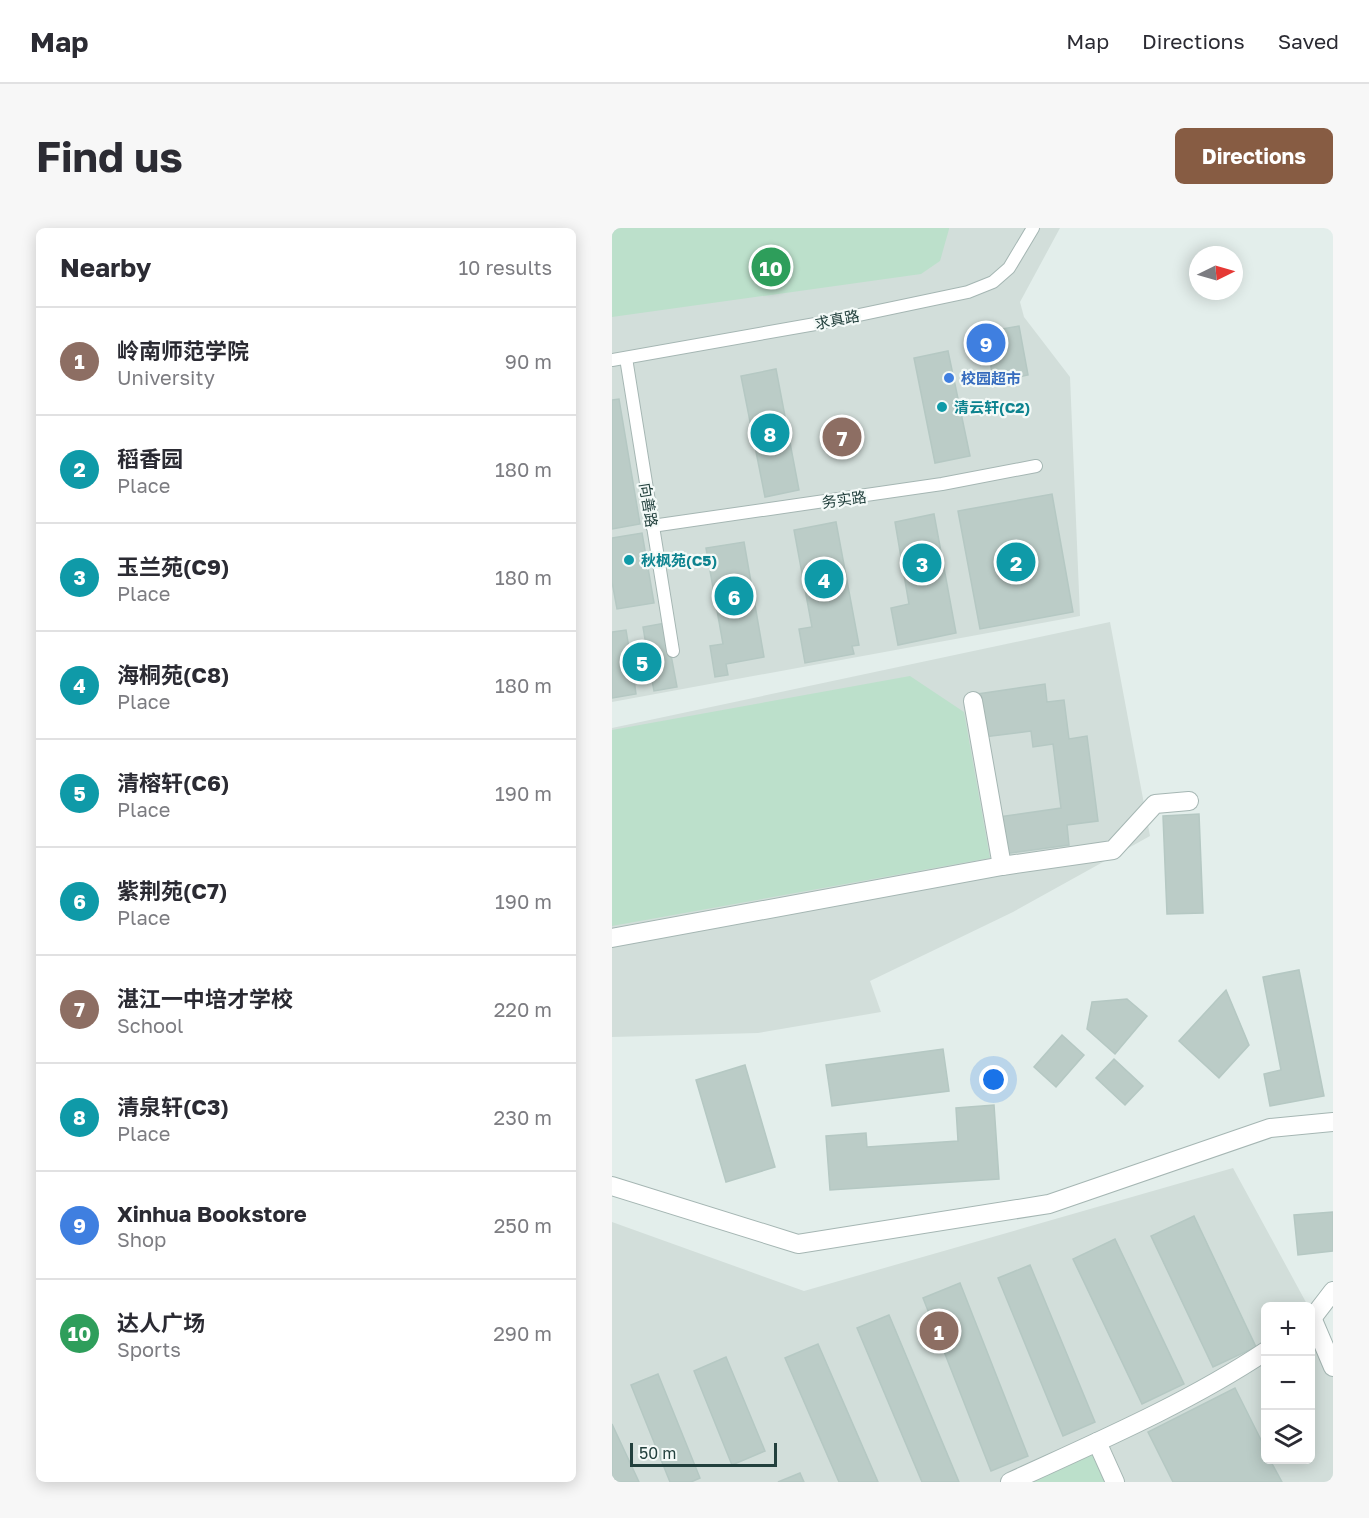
<!DOCTYPE html>
<html lang="en">
<head>
<meta charset="utf-8">
<style>
	body { margin:0; font-family:"Golos Text","Noto Sans SC",sans-serif; background:#f7f7f7; color:#2b2b33 }
	.controls { position:absolute; right:18px; bottom:18px; display:grid; overflow:hidden; border-radius:9px; box-shadow:0 3px 15px #0003 }
	.controls button { width:54px; height:54px; display:grid; place-items:center; padding:0; border:0; border-bottom:2px solid #e1e1e2; background:#fff; color:#2b2b33; font:30px sans-serif }
	.compass { position:absolute; left:577px; top:18px; width:54px; height:54px; border-radius:50%; background:#fff; box-shadow:0 3px 15px #0003; rotate:85deg }
	.scale { position:absolute; left:18px; bottom:15px; width:147px; box-sizing:border-box; padding-left:6px; border:3px solid #22403d; border-top:0; font-size:16px; line-height:21px; white-space:nowrap; color:#22403d; -webkit-text-stroke:4px #f4faf8; paint-order:stroke }
	.you { position:absolute; left:382px; top:852px; width:21px; height:21px; margin:-15px; border:4px solid #fff; border-radius:50%; background:#1a73e8; box-shadow:0 0 0 9px #1a73e833 }
	.badge { display:grid; place-items:center; width:39px; height:39px; border-radius:50%; background:#875c43; color:#fff; font-size:20px; font-weight:700 }
	.pin { position:absolute; translate:-50% -50%; border:3px solid #fff; box-shadow:0 2px 6px #0006 }
	.list { margin:0; padding:0; list-style:none }
	h2 { display:flex; justify-content:space-between; align-items:center; height:78px; margin:0; padding:0 24px; font-size:26px }
	h2 small { font-size:20px; font-weight:400; color:#7c7c81 }
	.list li { display:grid; grid-template-columns:39px 1fr auto; gap:18px; align-items:center; box-sizing:border-box; height:108px; padding:0 24px; border-top:2px solid #e1e1e2 }
	.list b { display:block; font-size:22px; white-space:nowrap }
	.list p { margin:0; font-size:20px; white-space:nowrap; color:#7c7c81 }
	.list em { font-size:20px; font-style:normal; color:#7c7c81 }
	.icon { flex:none; width:33px; height:33px; fill:none; stroke:currentColor; stroke-width:2; stroke-linecap:round; stroke-linejoin:round }
	.map { position:relative; flex:none; width:721px; height:1254px; overflow:hidden; border-radius:9px }
	header { display:flex; align-items:center; gap:36px; box-sizing:border-box; height:84px; padding:0 30px; background:#fff; border-bottom:2px solid #e1e1e2 }
	header strong { font-size:28px }
	nav { display:flex; gap:33px; margin-inline-start:auto; font-size:21px }
	.intro { display:flex; align-items:center; justify-content:space-between; box-sizing:border-box; height:144px; padding:0 36px }
	h1 { margin:0; font-size:42px }
	.button { padding:15px 27px; border-radius:9px; background:#875c43; color:#fff; font-size:21px; font-weight:700 }
	main { display:flex; gap:36px; padding:0 36px }
	aside { flex:1; background:#fff; border-radius:9px; box-shadow:0 3px 15px #0003 }
	.map>svg:first-child { display:block }
</style>
</head>
<body>
<header>
<strong>Map</strong>
<nav><a>Map</a><a>Directions</a><a>Saved</a></nav>
</header>
<div class="intro"><h1>Find us</h1><a class="button">Directions</a></div>
<main>
<aside>
<h2>Nearby<small>10 results</small></h2>
<ul class="list">
<li><span class="badge" style="background:#8d6e63">1</span><div><b>岭南师范学院</b><p>University</p></div><em>90 m</em></li>
<li><span class="badge" style="background:#0f9aa8">2</span><div><b>稻香园</b><p>Place</p></div><em>180 m</em></li>
<li><span class="badge" style="background:#0f9aa8">3</span><div><b>玉兰苑(C9)</b><p>Place</p></div><em>180 m</em></li>
<li><span class="badge" style="background:#0f9aa8">4</span><div><b>海桐苑(C8)</b><p>Place</p></div><em>180 m</em></li>
<li><span class="badge" style="background:#0f9aa8">5</span><div><b>清榕轩(C6)</b><p>Place</p></div><em>190 m</em></li>
<li><span class="badge" style="background:#0f9aa8">6</span><div><b>紫荆苑(C7)</b><p>Place</p></div><em>190 m</em></li>
<li><span class="badge" style="background:#8d6e63">7</span><div><b>湛江一中培才学校</b><p>School</p></div><em>220 m</em></li>
<li><span class="badge" style="background:#0f9aa8">8</span><div><b>清泉轩(C3)</b><p>Place</p></div><em>230 m</em></li>
<li><span class="badge" style="background:#3f7fe0">9</span><div><b>Xinhua Bookstore</b><p>Shop</p></div><em>250 m</em></li>
<li><span class="badge" style="background:#2e9e5b">10</span><div><b>达人广场</b><p>Sports</p></div><em>290 m</em></li>
</ul>
</aside>
<div class="map">
<svg width="721" height="1254" viewBox="0 0 721 1254">
	<rect width="100%" height="100%" fill="#e3eeeb"/>
	<!-- built -->
	<g fill="#d2deda">
		<path d="M 0,0 L 448,0 L 408,74 L 412,89 L 458,149 L 468,388 L 0,474 Z"/>
		<path d="M 498,394 L 538,608 L 401,684 L 258,753 L 269,784 L 146,805 L 0,809 L 0,500 Z"/>
		<path d="M 621,940 L 696,1078 L 654,1078 L 654,1232 L 698,1232 L 699,1082 L 721,1124 L 721,1254 L 0,1254 L 0,994 L 192,1063 Z"/>
	</g>
	<!-- green -->
	<g fill="#bce0cb">
		<path d="M 0,0 L 337,0 L 337,1 L 328,33 L 309,46 L 0,89 Z"/>
		<path d="M 298,448 L 352,484 L 378,630 L 0,698 L 0,502 Z"/>
		<path d="M 485,1214 L 503,1254 L 398,1254 Z"/>
	</g>
	<!-- building -->
	<g fill="#bbccc7" stroke="#b5c8c3" stroke-width="1.5">
		<path d="M 407,98 L 416,147 L 382,154 L 372,104 Z"/>
		<path d="M 336,123 L 358,228 L 323,235 L 302,130 Z"/>
		<path d="M 164,141 L 187,262 L 153,269 L 129,148 Z"/>
		<path d="M 7,171 L 28,296 L 0,301 L 0,172 Z"/>
		<path d="M 440,266 L 461,384 L 368,401 L 346,283 Z"/>
		<path d="M 322,286 L 344,405 L 286,417 L 279,380 L 297,376 L 283,294 Z"/>
		<path d="M 224,294 L 247,417 L 240,418 L 242,426 L 193,435 L 187,401 L 200,399 L 182,302 Z"/>
		<path d="M 30,305 L 42,375 L 5,381 L 0,354 L 0,310 Z"/>
		<path d="M 132,314 L 152,429 L 114,436 L 116,447 L 103,449 L 98,418 L 111,416 L 94,320 Z"/>
		<path d="M 53,395 L 65,459 L 42,463 L 39,447 L 22,451 L 24,466 L 0,470 L 0,404 L 14,402 L 17,420 L 34,417 L 31,399 Z"/>
		<path d="M 433,456 L 435,474 L 452,472 L 457,511 L 475,508 L 486,593 L 455,597 L 457,617 L 392,626 L 387,589 L 449,580 L 441,516 L 421,519 L 419,503 L 372,509 L 366,466 Z"/>
		<path d="M 587,586 L 591,685 L 555,686 L 551,588 Z"/>
		<path d="M 687,742 L 712,868 L 658,878 L 652,846 L 669,842 L 651,749 Z"/>
		<path d="M 614,762 L 637,817 L 607,850 L 567,813 Z"/>
		<path d="M 515,771 L 535,788 L 503,826 L 475,801 L 480,774 Z"/>
		<path d="M 450,807 L 472,827 L 444,859 L 422,839 Z"/>
		<path d="M 331,821 L 337,863 L 220,878 L 214,837 Z"/>
		<path d="M 502,831 L 531,858 L 513,877 L 484,850 Z"/>
		<path d="M 133,837 L 163,939 L 114,954 L 84,852 Z"/>
		<path d="M 382,877 L 387,951 L 218,962 L 214,908 L 254,905 L 255,919 L 346,913 L 344,880 Z"/>
		<path d="M 721,984 L 721,1023 L 686,1027 L 682,987 Z"/>
		<path d="M 582,988 L 644,1119 L 601,1139 L 539,1008 Z"/>
		<path d="M 503,1011 L 572,1156 L 530,1176 L 461,1031 Z"/>
		<path d="M 418,1037 L 483,1194 L 451,1208 L 386,1050 Z"/>
		<path d="M 348,1055 L 416,1228 L 379,1243 L 311,1070 Z"/>
		<path d="M 277,1087 L 347,1254 L 310,1254 L 245,1100 Z"/>
		<path d="M 206,1116 L 266,1254 L 227,1254 L 173,1130 Z"/>
		<path d="M 114,1129 L 153,1223 L 120,1237 L 82,1143 Z"/>
		<path d="M 46,1146 L 88,1250 L 79,1254 L 58,1254 L 19,1157 Z"/>
		<path d="M 623,1160 L 654,1222 L 654,1232 L 658,1232 L 670,1254 L 561,1254 L 536,1204 Z"/>
		<path d="M 0,1196 L 27,1254 L 0,1254 Z"/>
		<path d="M 188,1245 L 192,1254 L 166,1254 Z"/>
	</g>
	<g fill="none" stroke-linecap="round" stroke-linejoin="round">
		<!-- lane casing -->
		<g stroke="#a5b6b3" stroke-width="14">
			<g id="lane">
				<path d="M 14,130 L 61,423"/>
				<path d="M 0,132 L 209,95 L 356,64 L 381,54 L 397,40 L 421,0"/>
				<path d="M 40,298 L 330,256 L 424,238"/>
			</g>
		</g>
		<!-- street casing -->
		<g stroke="#a5b6b3" stroke-width="20">
			<g id="street">
				<path d="M 361,473 L 390,638"/>
				<path d="M 0,710 L 390,638 L 501,622 L 543,576 L 577,573"/>
				<path d="M 0,958 L 186,1016 L 437,976 L 658,900 L 721,894"/>
				<path d="M 701,1092 L 721,1139"/>
				<path d="M 698,1093 L 721,1063"/>
				<path d="M 485,1214 L 503,1254"/>
				<path d="M 398,1254 C 485,1214 574,1176 654,1123"/>
			</g>
		</g>
		<!-- lane -->
		<use href="#lane" stroke="#fff" stroke-width="12"/>
		<!-- street -->
		<use href="#street" stroke="#fff" stroke-width="18"/>
	</g>
	<!-- markers -->
	<circle fill="#3f7fe0" stroke="#f4faf8" stroke-width="2" cx="337" cy="150" r="6"/>
	<g fill="#0f9aa8" stroke="#f4faf8" stroke-width="2">
		<circle cx="330" cy="179" r="6"/>
		<circle cx="17" cy="332" r="6"/>
	</g>
	<g text-anchor="middle" dominant-baseline="central" stroke-width="4.5" stroke-linejoin="round" paint-order="stroke">
		<!-- street labels -->
		<g font-size="15" fill="#22403d" stroke="#f4faf8">
			<text transform="translate(225 91) rotate(-11)">求真路</text>
			<text transform="translate(232 271) rotate(-8)">务实路</text>
			<text transform="translate(37 277) rotate(81)">向善路</text>
		</g>
		<!-- shop labels -->
		<g font-size="15" font-weight="bold" fill="#366cbe" stroke="#f4faf8" text-anchor="start">
			<text x="349" y="150">校园超市</text>
		</g>
		<!-- culture labels -->
		<g font-size="15" font-weight="bold" fill="#0d838f" stroke="#f4faf8" text-anchor="start">
			<text x="342" y="179">清云轩(C2)</text>
			<text x="29" y="332">秋枫苑(C5)</text>
		</g>
	</g>
</svg>
<div class="controls">
<button>+</button>
<button>−</button>
<button><svg class="icon" aria-label="layers" viewBox="0 0 24 24"><path d="M12 4l9 5-9 5-9-5zM3 14l9 5 9-5"/></svg></button>
</div>
<svg class="compass" viewBox="-18 -18 36 36"><path d="M0-13l5 13h-10z" fill="#e53935"/><path d="M0 13l5-13h-10z" fill="#7c7c81"/></svg>
<div class="scale">50 m</div>
<div class="you"></div>
<div class="pin badge" style="left:327px;top:1103px;background:#8d6e63">1</div>
<div class="pin badge" style="left:404px;top:334px;background:#0f9aa8">2</div>
<div class="pin badge" style="left:310px;top:335px;background:#0f9aa8">3</div>
<div class="pin badge" style="left:212px;top:351px;background:#0f9aa8">4</div>
<div class="pin badge" style="left:30px;top:434px;background:#0f9aa8">5</div>
<div class="pin badge" style="left:122px;top:368px;background:#0f9aa8">6</div>
<div class="pin badge" style="left:230px;top:209px;background:#8d6e63">7</div>
<div class="pin badge" style="left:158px;top:205px;background:#0f9aa8">8</div>
<div class="pin badge" style="left:374px;top:115px;background:#3f7fe0">9</div>
<div class="pin badge" style="left:159px;top:39px;background:#2e9e5b">10</div>
</div>
</main>
</body>
</html>
